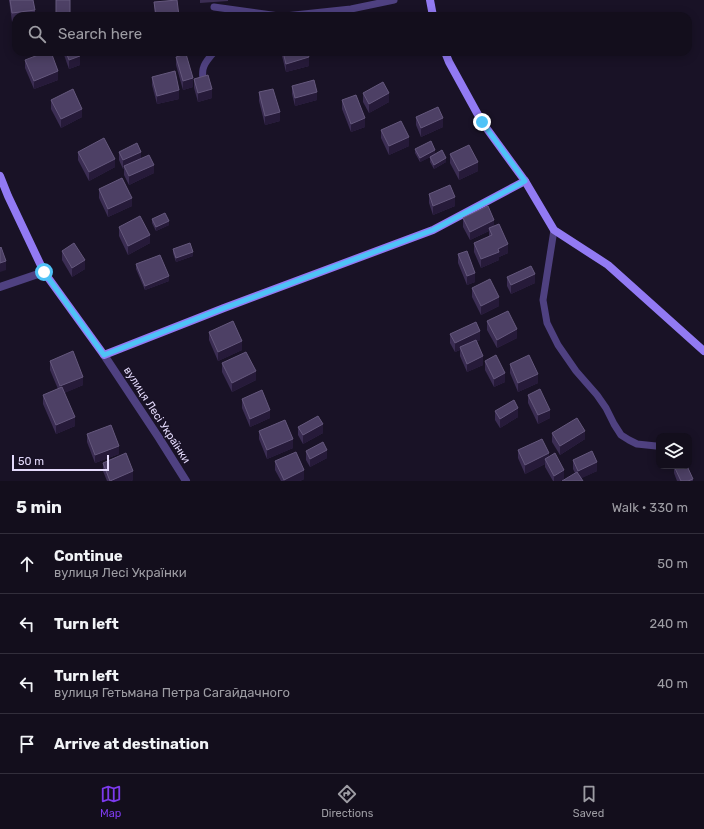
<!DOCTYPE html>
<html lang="en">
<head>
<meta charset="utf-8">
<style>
	body { margin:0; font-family:Rubik,sans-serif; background:#201c29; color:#f1f3f6 }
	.controls { position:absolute; right:12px; bottom:12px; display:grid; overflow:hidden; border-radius:8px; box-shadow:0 2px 10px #0003 }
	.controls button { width:36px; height:36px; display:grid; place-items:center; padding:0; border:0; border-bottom:1px solid #322e3b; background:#130e1c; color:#f1f3f6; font:20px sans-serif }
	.scale { position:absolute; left:12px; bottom:10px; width:97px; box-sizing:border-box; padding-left:4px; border:2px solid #e4dafc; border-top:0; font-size:11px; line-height:14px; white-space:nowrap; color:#e4dafc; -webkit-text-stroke:3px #191226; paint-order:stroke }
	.stop { position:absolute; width:12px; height:12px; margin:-9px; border:3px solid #4fc3f7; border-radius:50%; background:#fff }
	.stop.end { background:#4fc3f7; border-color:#fff; box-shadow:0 1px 4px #0008 }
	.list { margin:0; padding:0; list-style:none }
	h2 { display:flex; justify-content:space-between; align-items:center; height:52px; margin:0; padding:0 16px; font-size:17px }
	h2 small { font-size:13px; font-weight:400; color:#9d9ca3 }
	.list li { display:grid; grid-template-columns:26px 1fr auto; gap:12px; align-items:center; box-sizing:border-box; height:60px; padding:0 16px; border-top:1px solid #322e3b }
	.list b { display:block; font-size:15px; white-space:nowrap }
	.list p { margin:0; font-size:13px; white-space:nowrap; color:#9d9ca3 }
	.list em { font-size:13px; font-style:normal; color:#9d9ca3 }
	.icon { flex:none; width:22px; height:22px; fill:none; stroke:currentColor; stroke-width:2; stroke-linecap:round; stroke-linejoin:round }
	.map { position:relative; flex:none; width:704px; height:481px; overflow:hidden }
	.search { position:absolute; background:#130e1c; box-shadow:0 2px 10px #0003; left:12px; right:12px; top:12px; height:44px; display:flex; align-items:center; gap:10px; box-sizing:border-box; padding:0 14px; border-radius:12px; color:#9d9ca3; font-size:15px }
	.sheet { height:292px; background:#130e1c }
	nav { display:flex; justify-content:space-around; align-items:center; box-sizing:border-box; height:56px; border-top:1px solid #322e3b; background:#130e1c; font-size:11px; color:#9d9ca3 }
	nav a { display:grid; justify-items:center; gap:2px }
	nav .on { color:#7c3aed }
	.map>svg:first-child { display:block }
</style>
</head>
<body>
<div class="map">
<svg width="704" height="481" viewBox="0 0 704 481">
	<rect width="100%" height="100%" fill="#191226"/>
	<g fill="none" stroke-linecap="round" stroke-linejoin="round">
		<!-- lane -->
		<g stroke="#4f4181" stroke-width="7">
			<path d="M 214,7 L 279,16"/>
			<path d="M 285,16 L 351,9 L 394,0"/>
			<path d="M 203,79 C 201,66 206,62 214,52"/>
			<path d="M 554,230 L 543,300 L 547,323 L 558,345 L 576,371 L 597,395 L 606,408 L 614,424 L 621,435 L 629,440 L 637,444 L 656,446"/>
		</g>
		<!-- street -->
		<g stroke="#4f4181" stroke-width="8">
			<path d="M 0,287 L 44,272"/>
			<path d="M 104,355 L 159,438 L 186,481"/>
		</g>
		<!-- secondary -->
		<g stroke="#927af3" stroke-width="8">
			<path d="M 430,0 L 433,16"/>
			<path d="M 445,52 L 449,62 L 482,122 L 525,181 L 554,230 L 608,265 L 704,351"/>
			<path d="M 0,176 L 8,196 L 44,272 L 104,355 L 224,308 L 433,230 L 525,181"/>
		</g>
	</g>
	<!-- wall -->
	<g fill="#3b2d53">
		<path d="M 9,0 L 33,0 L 35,10 L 35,16 L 16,16 L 16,21 L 12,22 Z"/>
		<path d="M 200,0 L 228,0 L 228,1 L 200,3 Z"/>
		<path d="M 154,2 L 179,16 L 155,16 Z"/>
		<path d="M 63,52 L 78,52 L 80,65 L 69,69 Z"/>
		<path d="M 282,52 L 307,52 L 309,66 L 286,72 L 282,56 Z"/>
		<path d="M 176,57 L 193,87 L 183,90 L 176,65 Z"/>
		<path d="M 25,60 L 58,80 L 34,89 L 25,68 Z"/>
		<path d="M 152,77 L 179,99 L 157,104 L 152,85 Z"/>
		<path d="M 194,79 L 212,98 L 198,102 L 194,88 Z"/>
		<path d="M 292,86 L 317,100 L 295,106 L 292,94 Z"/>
		<path d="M 259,92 L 280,121 L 265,125 L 259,101 Z"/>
		<path d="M 363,93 L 389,102 L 369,113 L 363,102 Z"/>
		<path d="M 51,100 L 82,117 L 61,128 L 51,109 Z"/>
		<path d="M 342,100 L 365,127 L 351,132 L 342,109 Z"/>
		<path d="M 416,117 L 443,127 L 421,137 L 416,125 Z"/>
		<path d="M 381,130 L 409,146 L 389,155 L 381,138 Z"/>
		<path d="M 415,149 L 435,154 L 446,162 L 434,169 L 430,162 L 430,157 L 420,162 L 415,153 Z"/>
		<path d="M 78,152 L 115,167 L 89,181 L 78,160 Z"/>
		<path d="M 119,152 L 141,159 L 154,173 L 129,185 L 124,175 L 124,168 L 123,169 L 119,160 Z"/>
		<path d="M 450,154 L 478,171 L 459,180 L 450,163 Z"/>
		<path d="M 99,189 L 132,206 L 108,217 L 99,198 Z"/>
		<path d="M 429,194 L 455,206 L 433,215 L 429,203 Z"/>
		<path d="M 463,218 L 494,226 L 508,253 L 499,257 L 499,260 L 481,268 L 474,252 L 474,243 L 489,237 L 489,231 L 470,240 L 463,227 Z"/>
		<path d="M 152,219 L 169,225 L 156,231 L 152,223 Z"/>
		<path d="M 119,227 L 150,243 L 128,255 L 119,236 Z"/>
		<path d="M 173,249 L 193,256 L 176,262 L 173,253 Z"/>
		<path d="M 62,251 L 85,269 L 72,277 L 62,260 Z"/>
		<path d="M 458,254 L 475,282 L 467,285 L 458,263 Z"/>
		<path d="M 136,264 L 169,281 L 145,290 L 136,269 Z"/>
		<path d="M 507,277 L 535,283 L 511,294 L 507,286 Z"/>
		<path d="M 472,288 L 499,306 L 481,315 L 472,297 Z"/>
		<path d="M 487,321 L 517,338 L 497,348 L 487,330 Z"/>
		<path d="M 209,332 L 242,350 L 218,361 L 209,340 Z"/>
		<path d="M 450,334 L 480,340 L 477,341 L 483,365 L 467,372 L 460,356 L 460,350 L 455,352 L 450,343 Z"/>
		<path d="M 50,361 L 83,385 L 64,393 L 75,426 L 56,434 L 43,404 L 43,395 L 58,389 L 50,370 Z"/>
		<path d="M 485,361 L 505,382 L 494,387 L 485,370 Z"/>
		<path d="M 222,363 L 256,380 L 232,392 L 222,372 Z"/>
		<path d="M 510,364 L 538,383 L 518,392 L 510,373 Z"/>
		<path d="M 528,395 L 550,418 L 538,424 L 528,403 Z"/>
		<path d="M 242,399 L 270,418 L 250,427 L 242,408 Z"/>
		<path d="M 495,411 L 518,417 L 500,428 L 495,420 Z"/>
		<path d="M 298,427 L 323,433 L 303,444 L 298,435 Z"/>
		<path d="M 259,431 L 293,448 L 267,459 L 259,439 Z"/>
		<path d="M 552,433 L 585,439 L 560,455 L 552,442 Z"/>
		<path d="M 87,434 L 119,454 L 95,463 L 87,442 Z"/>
		<path d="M 518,450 L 549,457 L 564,479 L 560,481 L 553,481 L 545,467 L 545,464 L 525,474 L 518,458 Z"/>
		<path d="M 306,451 L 327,458 L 310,467 L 306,460 Z"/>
		<path d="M 573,460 L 597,471 L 581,478 L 575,473 L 573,469 Z"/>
		<path d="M 275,461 L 304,479 L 300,481 L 281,481 L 275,470 Z"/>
		<path d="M 103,463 L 133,480 L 131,481 L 107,481 L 103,471 Z"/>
		<path d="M 674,466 L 687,466 L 693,481 L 677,481 L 674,473 Z"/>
	</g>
	<!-- shaded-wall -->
	<g fill="#261a39">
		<path d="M 80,56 L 80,65 L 69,69 L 69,60 Z"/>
		<path d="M 309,57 L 309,66 L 286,72 L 286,64 Z"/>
		<path d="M 58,71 L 58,80 L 34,89 L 34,81 Z"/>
		<path d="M 193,78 L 193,87 L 183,90 L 183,81 Z"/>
		<path d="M 212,89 L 212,98 L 198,102 L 198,93 Z"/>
		<path d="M 179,90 L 179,99 L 157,104 L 157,96 Z"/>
		<path d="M 317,92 L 317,100 L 295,106 L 295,98 Z"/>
		<path d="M 389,93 L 389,102 L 369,113 L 369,104 Z"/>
		<path d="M 82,109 L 82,117 L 61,128 L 61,119 Z"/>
		<path d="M 280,112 L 280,121 L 265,125 L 265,116 Z"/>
		<path d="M 365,118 L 365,127 L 351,132 L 351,124 Z"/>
		<path d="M 443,118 L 443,127 L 421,137 L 421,128 Z"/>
		<path d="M 409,137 L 409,146 L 389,155 L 389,146 Z"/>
		<path d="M 435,150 L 435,155 L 420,162 L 420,158 Z"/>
		<path d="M 141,152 L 141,160 L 124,166 L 124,168 L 123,169 L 123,160 Z"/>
		<path d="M 446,158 L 446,162 L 434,169 L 434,165 Z"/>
		<path d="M 115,159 L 115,167 L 89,181 L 89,172 Z"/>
		<path d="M 478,162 L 478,171 L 459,180 L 459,171 Z"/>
		<path d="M 154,165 L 154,173 L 129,185 L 129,176 Z"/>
		<path d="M 455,197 L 455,206 L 433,215 L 433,206 Z"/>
		<path d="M 132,198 L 132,206 L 108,217 L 108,209 Z"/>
		<path d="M 494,220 L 494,228 L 489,228 L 489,231 L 470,240 L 470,232 Z"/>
		<path d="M 169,221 L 169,225 L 156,231 L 156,227 Z"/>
		<path d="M 150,235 L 150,243 L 128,255 L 128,246 Z"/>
		<path d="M 508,244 L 508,253 L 499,257 L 499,260 L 481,268 L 481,259 L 498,249 Z"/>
		<path d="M 193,252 L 193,256 L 176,262 L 176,258 Z"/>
		<path d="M 85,260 L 85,269 L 72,277 L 72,268 Z"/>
		<path d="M 6,261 L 6,270 L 0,272 L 0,263 Z"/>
		<path d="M 475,273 L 475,282 L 467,285 L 467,276 Z"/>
		<path d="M 535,274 L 535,283 L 511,294 L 511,285 Z"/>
		<path d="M 169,276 L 169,281 L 145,290 L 145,286 Z"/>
		<path d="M 499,297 L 499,306 L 481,315 L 481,306 Z"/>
		<path d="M 517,329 L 517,338 L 497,348 L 497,340 Z"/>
		<path d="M 480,331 L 480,340 L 460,349 L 460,347 L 460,350 L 455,352 L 455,343 Z"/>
		<path d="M 242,341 L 242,350 L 218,361 L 218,352 Z"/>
		<path d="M 483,356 L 483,365 L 467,372 L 467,364 Z"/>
		<path d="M 256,371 L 256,380 L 232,392 L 232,383 Z"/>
		<path d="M 505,373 L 505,382 L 494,387 L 494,379 Z"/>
		<path d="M 538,374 L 538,383 L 518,392 L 518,383 Z"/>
		<path d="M 83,377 L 83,385 L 60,395 L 60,386 Z"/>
		<path d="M 518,408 L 518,417 L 500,428 L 500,419 Z"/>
		<path d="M 270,410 L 270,418 L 250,427 L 250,419 Z"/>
		<path d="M 550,410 L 550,418 L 538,424 L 538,415 Z"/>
		<path d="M 75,417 L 75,426 L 56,434 L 56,425 Z"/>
		<path d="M 323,424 L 323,433 L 303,444 L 303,435 Z"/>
		<path d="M 585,431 L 585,439 L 560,455 L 560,446 Z"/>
		<path d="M 293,439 L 293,448 L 267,459 L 267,450 Z"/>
		<path d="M 119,446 L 119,454 L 95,463 L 95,455 Z"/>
		<path d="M 327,450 L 327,458 L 310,467 L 310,459 Z"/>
		<path d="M 549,453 L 549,462 L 545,459 L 545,464 L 525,474 L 525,465 Z"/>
		<path d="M 597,462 L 597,471 L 578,480 L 578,471 Z"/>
		<path d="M 304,470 L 304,479 L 300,481 L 284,481 L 284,480 Z"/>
		<path d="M 564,470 L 564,479 L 560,481 L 554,481 L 554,476 Z"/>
		<path d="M 133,471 L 133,480 L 131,481 L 110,481 Z"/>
	</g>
	<!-- building -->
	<g fill="#4d4065" stroke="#65587d">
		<path d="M 10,0 L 33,0 L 35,10 L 12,13 Z"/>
		<rect x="56" y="0" width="14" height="16"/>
		<path d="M 177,0 L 179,16 L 156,16 L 154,2 Z"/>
		<path d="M 294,13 L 295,16 L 285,16 Z"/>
		<path d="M 46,52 L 51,52 L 58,71 L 34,81 L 25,60 Z"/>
		<path d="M 66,52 L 78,52 L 80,56 L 69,60 Z"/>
		<path d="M 283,52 L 307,52 L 309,57 L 286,64 Z"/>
		<path d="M 186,54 L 193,78 L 183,81 L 176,57 Z"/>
		<path d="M 175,71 L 179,90 L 157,96 L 152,77 Z"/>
		<path d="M 208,75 L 212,89 L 198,93 L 194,79 Z"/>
		<path d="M 314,80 L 317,92 L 295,98 L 292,86 Z"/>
		<path d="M 383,82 L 389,93 L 369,104 L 363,93 Z"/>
		<path d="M 73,89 L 82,109 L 61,119 L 51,100 Z"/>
		<path d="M 273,89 L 280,112 L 265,116 L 259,92 Z"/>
		<path d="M 356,95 L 365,118 L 351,124 L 342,100 Z"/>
		<path d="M 438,107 L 443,118 L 421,128 L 416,117 Z"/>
		<path d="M 401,121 L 409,137 L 389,146 L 381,130 Z"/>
		<path d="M 104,138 L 115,159 L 89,172 L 78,152 Z"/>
		<path d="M 431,141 L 435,150 L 420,158 L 415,149 Z"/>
		<path d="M 137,143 L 141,152 L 123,160 L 119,152 Z"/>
		<path d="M 469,145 L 478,162 L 459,171 L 450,154 Z"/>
		<path d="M 442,150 L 446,158 L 434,165 L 430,157 Z"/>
		<path d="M 149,155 L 154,165 L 129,176 L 124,166 Z"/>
		<path d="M 122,178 L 132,198 L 108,209 L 99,189 Z"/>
		<path d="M 450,185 L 455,197 L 433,206 L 429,194 Z"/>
		<path d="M 488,206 L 494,220 L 470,232 L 463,218 Z"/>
		<path d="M 165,213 L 169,221 L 156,227 L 152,219 Z"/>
		<path d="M 140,216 L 150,235 L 128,246 L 119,227 Z"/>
		<path d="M 499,224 L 508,244 L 498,249 L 499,252 L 481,259 L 474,243 L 492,235 L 489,228 Z"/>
		<path d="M 74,243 L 85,260 L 72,268 L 62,251 Z"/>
		<path d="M 190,243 L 193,252 L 176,258 L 173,249 Z"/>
		<path d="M 1,247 L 6,261 L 0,263 L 0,248 Z"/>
		<path d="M 467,251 L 475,273 L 467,276 L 458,254 Z"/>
		<path d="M 160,255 L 169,276 L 145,286 L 136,264 Z"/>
		<path d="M 531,266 L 535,274 L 511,285 L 507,277 Z"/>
		<path d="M 490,279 L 499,297 L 481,306 L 472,288 Z"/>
		<path d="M 508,311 L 517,329 L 497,340 L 487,321 Z"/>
		<path d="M 233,321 L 242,341 L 218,352 L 209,332 Z"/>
		<path d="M 476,322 L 480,331 L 455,343 L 450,334 Z"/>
		<path d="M 476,340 L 483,356 L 467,364 L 460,347 Z"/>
		<path d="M 73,351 L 83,377 L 60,386 L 50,361 Z"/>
		<path d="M 246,352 L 256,371 L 232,383 L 222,363 Z"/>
		<path d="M 496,355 L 505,373 L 494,379 L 485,361 Z"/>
		<path d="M 529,355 L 538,374 L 518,383 L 510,364 Z"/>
		<path d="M 62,387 L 75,417 L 56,425 L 43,395 Z"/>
		<path d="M 540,389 L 550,410 L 538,415 L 528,395 Z"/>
		<path d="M 262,390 L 270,410 L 250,419 L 242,399 Z"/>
		<path d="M 514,400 L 518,408 L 500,419 L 495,411 Z"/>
		<path d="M 318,416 L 323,424 L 303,435 L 298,427 Z"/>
		<path d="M 577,418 L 585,431 L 560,446 L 552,433 Z"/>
		<path d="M 285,420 L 293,439 L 267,450 L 259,431 Z"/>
		<path d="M 111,425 L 119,446 L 95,455 L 87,434 Z"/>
		<path d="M 542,439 L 549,453 L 525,465 L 518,450 Z"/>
		<path d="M 323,442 L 327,450 L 310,459 L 306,451 Z"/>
		<path d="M 592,451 L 597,462 L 578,471 L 573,460 Z"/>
		<path d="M 296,452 L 304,470 L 284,480 L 275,461 Z"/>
		<path d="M 126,453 L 133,471 L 110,481 L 103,463 Z"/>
		<path d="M 555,453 L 564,470 L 554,476 L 545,459 Z"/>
		<path d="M 674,466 L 687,466 L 693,479 L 688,481 L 681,481 Z"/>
		<path d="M 577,472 L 583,481 L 562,481 Z"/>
	</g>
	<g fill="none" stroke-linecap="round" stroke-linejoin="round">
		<!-- route -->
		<path stroke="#4fc3f7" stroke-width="5" d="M 44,272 L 104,355 L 224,308 L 433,230 L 525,181 L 482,122"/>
	</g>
	<g text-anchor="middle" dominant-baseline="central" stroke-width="3" stroke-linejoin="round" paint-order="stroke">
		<!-- street labels -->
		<g font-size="11" fill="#e4dafc" stroke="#191226">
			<text transform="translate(157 415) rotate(57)">вулиця Лесі Українки</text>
		</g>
	</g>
</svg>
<div class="controls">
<button><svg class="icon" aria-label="layers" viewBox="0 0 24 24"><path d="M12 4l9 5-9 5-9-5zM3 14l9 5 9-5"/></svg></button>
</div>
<div class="scale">50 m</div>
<div class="stop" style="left:44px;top:272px"></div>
<div class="stop end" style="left:482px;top:122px"></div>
<div class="search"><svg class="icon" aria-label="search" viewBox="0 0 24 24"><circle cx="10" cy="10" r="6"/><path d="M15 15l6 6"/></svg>Search here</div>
</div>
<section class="sheet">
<h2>5 min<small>Walk · 330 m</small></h2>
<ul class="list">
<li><svg class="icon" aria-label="ahead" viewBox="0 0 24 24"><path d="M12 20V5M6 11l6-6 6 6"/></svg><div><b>Continue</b><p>вулиця Лесі Українки</p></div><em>50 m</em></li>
<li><svg class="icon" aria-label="left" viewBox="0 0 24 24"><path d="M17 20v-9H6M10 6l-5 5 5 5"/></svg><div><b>Turn left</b></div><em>240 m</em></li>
<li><svg class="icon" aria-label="left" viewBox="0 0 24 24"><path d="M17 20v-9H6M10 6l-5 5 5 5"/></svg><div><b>Turn left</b><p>вулиця Гетьмана Петра Сагайдачного</p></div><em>40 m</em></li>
<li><svg class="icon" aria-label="arrive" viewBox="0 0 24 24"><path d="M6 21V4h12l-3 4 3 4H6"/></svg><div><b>Arrive at destination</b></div></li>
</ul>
</section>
<nav>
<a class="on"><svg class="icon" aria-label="map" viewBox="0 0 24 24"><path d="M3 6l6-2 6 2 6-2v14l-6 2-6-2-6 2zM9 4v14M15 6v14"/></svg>Map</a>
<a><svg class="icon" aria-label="directions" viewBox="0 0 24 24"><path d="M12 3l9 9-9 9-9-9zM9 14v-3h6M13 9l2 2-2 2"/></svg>Directions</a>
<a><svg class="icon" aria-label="saved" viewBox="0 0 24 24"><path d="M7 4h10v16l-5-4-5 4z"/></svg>Saved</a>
</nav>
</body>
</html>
